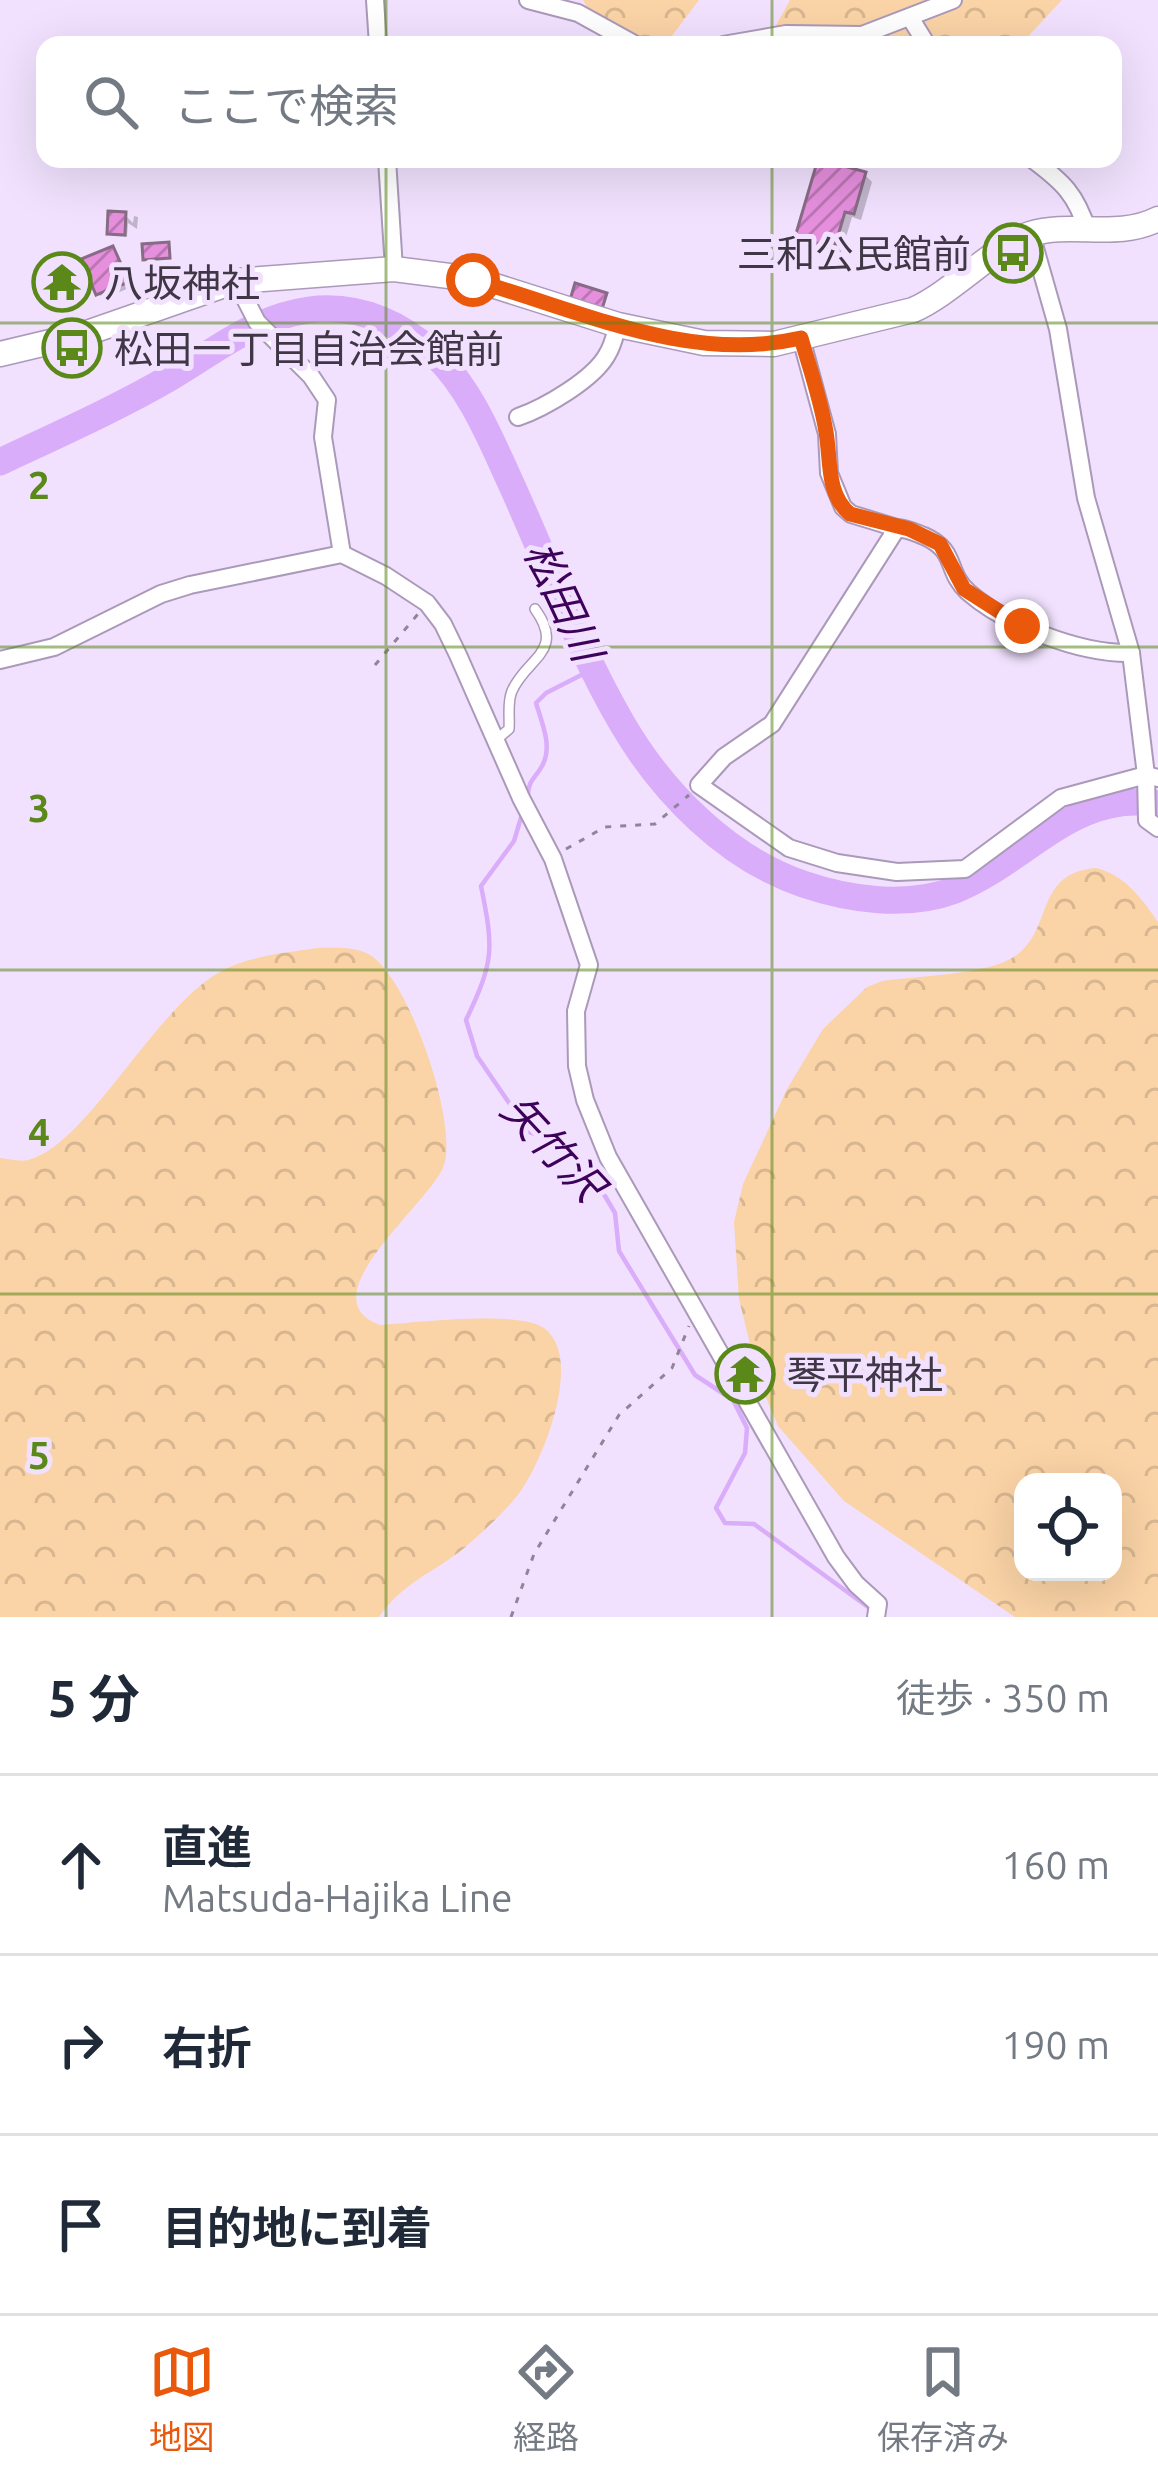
<!DOCTYPE html>
<html lang="ja">
<head>
<meta charset="utf-8">
<style>
	body { margin:0; font-family:Ubuntu,"Noto Sans JP",sans-serif; background:#f2f2f3; color:#1f2937 }
	.controls { position:absolute; right:36px; bottom:36px; display:grid; overflow:hidden; border-radius:24px; box-shadow:0 12px 48px #0002 }
	.controls button { width:108px; height:108px; display:grid; place-items:center; padding:0; border:0; border-bottom:3px solid #e0e1e3; background:#fff; color:#1f2937; font:60px sans-serif }
	.stop { position:absolute; width:36px; height:36px; margin:-27px; border:9px solid #ea580c; border-radius:50%; background:#fff }
	.stop.end { background:#ea580c; border-color:#fff; box-shadow:0 3px 12px #0008 }
	.list { margin:0; padding:0; list-style:none }
	h2 { display:flex; justify-content:space-between; align-items:center; height:156px; margin:0; padding:0 48px; font-size:51px }
	h2 small { font-size:39px; font-weight:400; color:#747a83 }
	.list li { display:grid; grid-template-columns:78px 1fr auto; gap:36px; align-items:center; box-sizing:border-box; height:180px; padding:0 48px; border-top:3px solid #e0e1e3 }
	.list b { display:block; font-size:45px; white-space:nowrap }
	.list p { margin:0; font-size:39px; white-space:nowrap; color:#747a83 }
	.list em { font-size:39px; font-style:normal; color:#747a83 }
	.icon { flex:none; width:66px; height:66px; fill:none; stroke:currentColor; stroke-width:2; stroke-linecap:round; stroke-linejoin:round }
	.map { position:relative; flex:none; width:1158px; height:1617px; overflow:hidden }
	.search { position:absolute; background:#fff; box-shadow:0 12px 48px #0002; left:36px; right:36px; top:36px; height:132px; display:flex; align-items:center; gap:30px; box-sizing:border-box; padding:0 42px; border-radius:24px; color:#747a83; font-size:45px }
	.sheet { height:696px; background:#fff }
	nav { display:flex; justify-content:space-around; align-items:center; box-sizing:border-box; height:168px; border-top:3px solid #e0e1e3; background:#fff; font-size:33px; color:#747a83 }
	nav a { display:grid; justify-items:center; gap:6px }
	nav .on { color:#ea580c }
	.map>svg:first-child { display:block }
</style>
</head>
<body>
<div class="map">
<svg width="1158" height="1617" viewBox="0 0 1158 1617">
	<defs>
		<pattern id="forest-crowns" width="20" height="18" patternUnits="userSpaceOnUse" patternTransform="scale(3)"><rect width="20" height="18" fill="#fad3a6"/><path d="M2 6a3 3 0 1 1 6 0M12 15a3 3 0 1 1 6 0" fill="none" stroke="#d7b690"/></pattern>
		<pattern id="building-hatch" width="6" height="6" patternUnits="userSpaceOnUse" patternTransform="scale(3)"><rect width="6" height="6" fill="#e58fdd"/><path d="M-1 1l2-2M0 6l6-6M5 7l2-2" fill="none" stroke="#bb76b5"/></pattern>
	</defs>
	<rect width="100%" height="100%" fill="#f1e1fe"/>
	<!-- forest -->
	<g fill="url(#forest-crowns)" fill-rule="evenodd">
		<path d="M 583,0 L 699,0 L 665,45 C 619,45 606,44 583,0 Z"/>
		<path d="M 790,0 L 1062,0 L 1020,45 L 765,45 Z"/>
		<path d="M 1096,868 C 1125,875 1142,899 1158,922 L 1158,1617 L 1015,1617 L 844,1501 L 778,1426 L 759,1381 L 739,1299 L 734,1222 L 743,1184 L 787,1089 L 823,1029 L 867,987 L 882,981 C 917,976 983,975 1012,958 C 1055,933 1032,873 1096,868 ZM 1113,1482 L 1113,1572 L 1023,1572 L 1023,1482 Z"/>
		<path d="M 317,948 C 334,948 355,946 370,955 C 409,979 458,1122 444,1165 C 433,1201 304,1298 380,1325 C 414,1323 518,1310 544,1328 C 584,1357 544,1457 522,1489 C 509,1508 488,1527 471,1542 C 440,1571 406,1578 379,1617 L 0,1617 L 0,1158 C 8,1159 20,1162 28,1160 C 86,1146 153,1011 218,973 C 248,956 284,953 317,948 Z"/>
	</g>
	<!-- shadow -->
	<g fill="#0003">
		<path d="M 865,175 L 872,182 L 861,220 L 852,217 L 841,254 L 805,244 L 798,236 Z"/>
		<path d="M 125,215 L 133,223 L 134,216 L 138,217 L 137,229 L 128,223 L 127,237 L 113,236 L 110,233 Z"/>
		<path d="M 113,249 L 131,287 L 104,299 L 99,294 Z"/>
	</g>
	<g fill="none" stroke-linecap="round" stroke-linejoin="round">
		<!-- stream -->
		<g stroke="#d9adf9" stroke-width="4.5">
			<path d="M 528,794 C 529,779 535,779 542,766 C 553,747 542,723 536,703 L 546,693 L 595,668"/>
			<path d="M 523,811 L 514,841 L 481,886 C 494,950 494,961 466,1020 L 477,1056 L 529,1132 L 555,1140 L 605,1196 L 615,1213 L 619,1251 L 695,1375 L 733,1400 L 747,1428 L 745,1453 L 716,1508 L 725,1523 L 754,1524 L 872,1610"/>
		</g>
		<!-- river -->
		<path stroke="#d9adf9" stroke-width="27" d="M 0,462 C 57,435 116,409 171,377 C 217,350 254,318 309,310 C 357,304 398,322 433,353 C 468,385 489,435 508,477 C 546,559 577,647 623,725 C 663,793 727,858 803,884 C 850,900 907,908 955,890 C 1026,862 1074,789 1158,804"/>
	</g>
	<!-- building -->
	<g fill="url(#building-hatch)" stroke="#886b85" stroke-width="3">
		<path d="M 818,159 L 866,172 L 854,214 L 845,212 L 834,249 L 795,237 Z"/>
		<path d="M 108,211 L 126,212 L 125,235 L 107,234 Z"/>
		<path d="M 169,242 L 170,258 L 143,260 L 142,244 Z"/>
		<path d="M 113,246 L 129,282 L 96,295 L 81,259 Z"/>
		<path d="M 575,283 L 607,293 L 602,309 L 570,300 Z"/>
	</g>
	<g fill="none" stroke-linecap="round" stroke-linejoin="round">
		<!-- lane casing -->
		<g stroke="#ab99ba" stroke-width="12">
			<path id="lane" d="M 495,741 L 509,729 C 510,717 507,702 512,691 C 526,658 566,652 535,609"/>
		</g>
		<!-- street casing -->
		<g stroke="#ab99ba" stroke-width="20">
			<g id="street">
				<path d="M 375,0 L 378,45"/>
				<path d="M 528,0 L 578,13 L 636,45"/>
				<path d="M 911,19 L 927,45"/>
				<path d="M 723,45 L 786,34 L 862,35 L 953,0"/>
				<path d="M 387,159 L 394,269"/>
				<path d="M 1032,159 C 1063,182 1076,194 1088,232"/>
				<path d="M 1031,234 L 1058,329 L 1086,498 L 1131,653 L 1146,775 L 1147,820 L 1158,828"/>
				<path d="M 236,281 L 257,322 L 311,376 L 327,400 L 323,437 L 342,554"/>
				<path d="M 801,338 L 827,434 L 829,473 L 843,507 L 851,514 L 897,528 L 772,724 L 724,757 L 699,785 L 789,848 L 837,863 L 897,872 L 965,869 L 1061,798 L 1146,775 L 1158,778"/>
				<path d="M 518,417 C 544,408 595,379 608,353 C 613,345 615,334 618,325"/>
				<path d="M 897,528 C 908,529 914,532 924,536 C 958,551 945,571 968,592 C 1006,625 1079,654 1131,653"/>
				<path d="M 0,660 L 54,647 L 161,594 L 190,585 L 342,554 L 386,576 L 427,603 L 443,624 L 458,655 L 521,798 L 553,859 L 589,965 L 576,1011 L 577,1066 L 585,1100 L 608,1157 L 836,1557 L 856,1584 L 878,1604 L 876,1617"/>
			</g>
		</g>
		<!-- secondary casing -->
		<g stroke="#ab99ba" stroke-width="27">
			<path id="secondary" d="M 0,354 L 84,334 L 236,281 L 394,269 L 473,279 L 618,325 L 704,343 L 774,344 L 913,310 C 952,293 996,245 1030,234 C 1073,221 1116,240 1158,219"/>
		</g>
		<!-- path -->
		<g stroke="#8f8498" stroke-width="3" stroke-dasharray="6 9" stroke-linecap="butt">
			<path d="M 375,665 L 418,614"/>
			<path d="M 566,849 L 605,827 L 655,824 L 689,795"/>
			<path d="M 511,1617 L 534,1554 L 619,1415 L 672,1368 L 689,1326"/>
		</g>
		<!-- lane -->
		<use href="#lane" stroke="#fff" stroke-width="9"/>
		<!-- street -->
		<use href="#street" stroke="#fff" stroke-width="16"/>
		<!-- secondary -->
		<use href="#secondary" stroke="#fff" stroke-width="24"/>
	</g>
	<g fill="none" stroke-linecap="round" stroke-linejoin="round">
		<!-- route -->
		<path stroke="#ea580c" stroke-width="15" d="M 473,280 C 579,310 689,364 801,338 C 810,369 821,400 826,432 C 831,460 826,494 850,514 L 909,529 L 940,544 L 964,589 L 1022,626"/>
	</g>
	<!-- grid -->
	<path fill="none" stroke="#5a8819" stroke-width="3" stroke-opacity="0.55" d="M 386,0 L 386,45M 772,0 L 772,45M 386,159 L 386,1617M 772,159 L 772,1617M 0,323 L 1158,323M 0,647 L 1158,647M 0,970 L 1158,970M 0,1294 L 1158,1294"/>
	<!-- icons -->
	<defs>
		<g id="bus-ring" transform="scale(3)"><circle r="9.5" fill="#f1e1fe" stroke="#5a8819" stroke-width="1.5"/><path d="M-5-6H5V4H4V6H2V4H-2V6H-4V4H-5ZM-3.5-4V0h7V-4ZM-3.5 1.2v1.5H-2V1.2ZM2 1.2v1.5H3.5V1.2Z" fill="#5a8819"/></g>
		<g id="temple-ring" transform="scale(3)"><circle r="9.5" fill="#f1e1fe" stroke="#5a8819" stroke-width="1.5"/><path d="M0-6L5-2H3V0L6.5 2.5H4V6H1.5V3h-3V6H-4V2.5H-6.5L-3 0V-2H-5Z" fill="#5a8819"/></g>
	</defs>
	<g fill-rule="evenodd">
		<use href="#bus-ring" x="1013" y="253"/>
		<use href="#temple-ring" x="62" y="282"/>
		<use href="#bus-ring" x="72" y="348"/>
		<use href="#temple-ring" x="745" y="1374"/>
	</g>
	<g text-anchor="middle" dominant-baseline="central" stroke-width="10" stroke-linejoin="round" paint-order="stroke">
		<!-- poi labels -->
		<g font-size="39" fill="#3f3745" stroke="#f1e1fe" text-anchor="start">
			<text x="971" y="253" text-anchor="end">三和公民館前</text>
			<text x="104" y="282">八坂神社</text>
			<text x="114" y="348">松田一丁目自治会館前</text>
			<text x="787" y="1374">琴平神社</text>
		</g>
		<!-- water labels -->
		<g font-size="42" font-style="italic" fill="#3e025a" stroke="#f1e1fe">
			<text transform="translate(564 601) rotate(65)">松田川</text>
			<text transform="translate(553 1147) rotate(47)">矢竹沢</text>
		</g>
	</g>
	<g font-size="39" text-anchor="middle" font-weight="bold" fill="#5a8819" stroke="#f1e1fe" stroke-width="10" stroke-linejoin="round" paint-order="stroke">
		<text x="39" y="499">2</text>
		<text x="39" y="822">3</text>
		<text x="39" y="1146">4</text>
		<text x="39" y="1469">5</text>
	</g>
</svg>
<div class="controls">
<button><svg class="icon" aria-label="locate" viewBox="0 0 24 24"><circle cx="12" cy="12" r="6"/><path d="M12 2v4M12 18v4M2 12h4M18 12h4"/></svg></button>
</div>
<div class="stop" style="left:473px;top:280px"></div>
<div class="stop end" style="left:1022px;top:626px"></div>
<div class="search"><svg class="icon" aria-label="search" viewBox="0 0 24 24"><circle cx="10" cy="10" r="6"/><path d="M15 15l6 6"/></svg>ここで検索</div>
</div>
<section class="sheet">
<h2>5 分<small>徒歩 · 350 m</small></h2>
<ul class="list">
<li><svg class="icon" aria-label="ahead" viewBox="0 0 24 24"><path d="M12 20V5M6 11l6-6 6 6"/></svg><div><b>直進</b><p>Matsuda-Hajika Line</p></div><em>160 m</em></li>
<li><svg class="icon" aria-label="right" viewBox="0 0 24 24"><path d="M7 20v-9h11M14 6l5 5-5 5"/></svg><div><b>右折</b></div><em>190 m</em></li>
<li><svg class="icon" aria-label="arrive" viewBox="0 0 24 24"><path d="M6 21V4h12l-3 4 3 4H6"/></svg><div><b>目的地に到着</b></div></li>
</ul>
</section>
<nav>
<a class="on"><svg class="icon" aria-label="map" viewBox="0 0 24 24"><path d="M3 6l6-2 6 2 6-2v14l-6 2-6-2-6 2zM9 4v14M15 6v14"/></svg>地図</a>
<a><svg class="icon" aria-label="directions" viewBox="0 0 24 24"><path d="M12 3l9 9-9 9-9-9zM9 14v-3h6M13 9l2 2-2 2"/></svg>経路</a>
<a><svg class="icon" aria-label="saved" viewBox="0 0 24 24"><path d="M7 4h10v16l-5-4-5 4z"/></svg>保存済み</a>
</nav>
</body>
</html>
